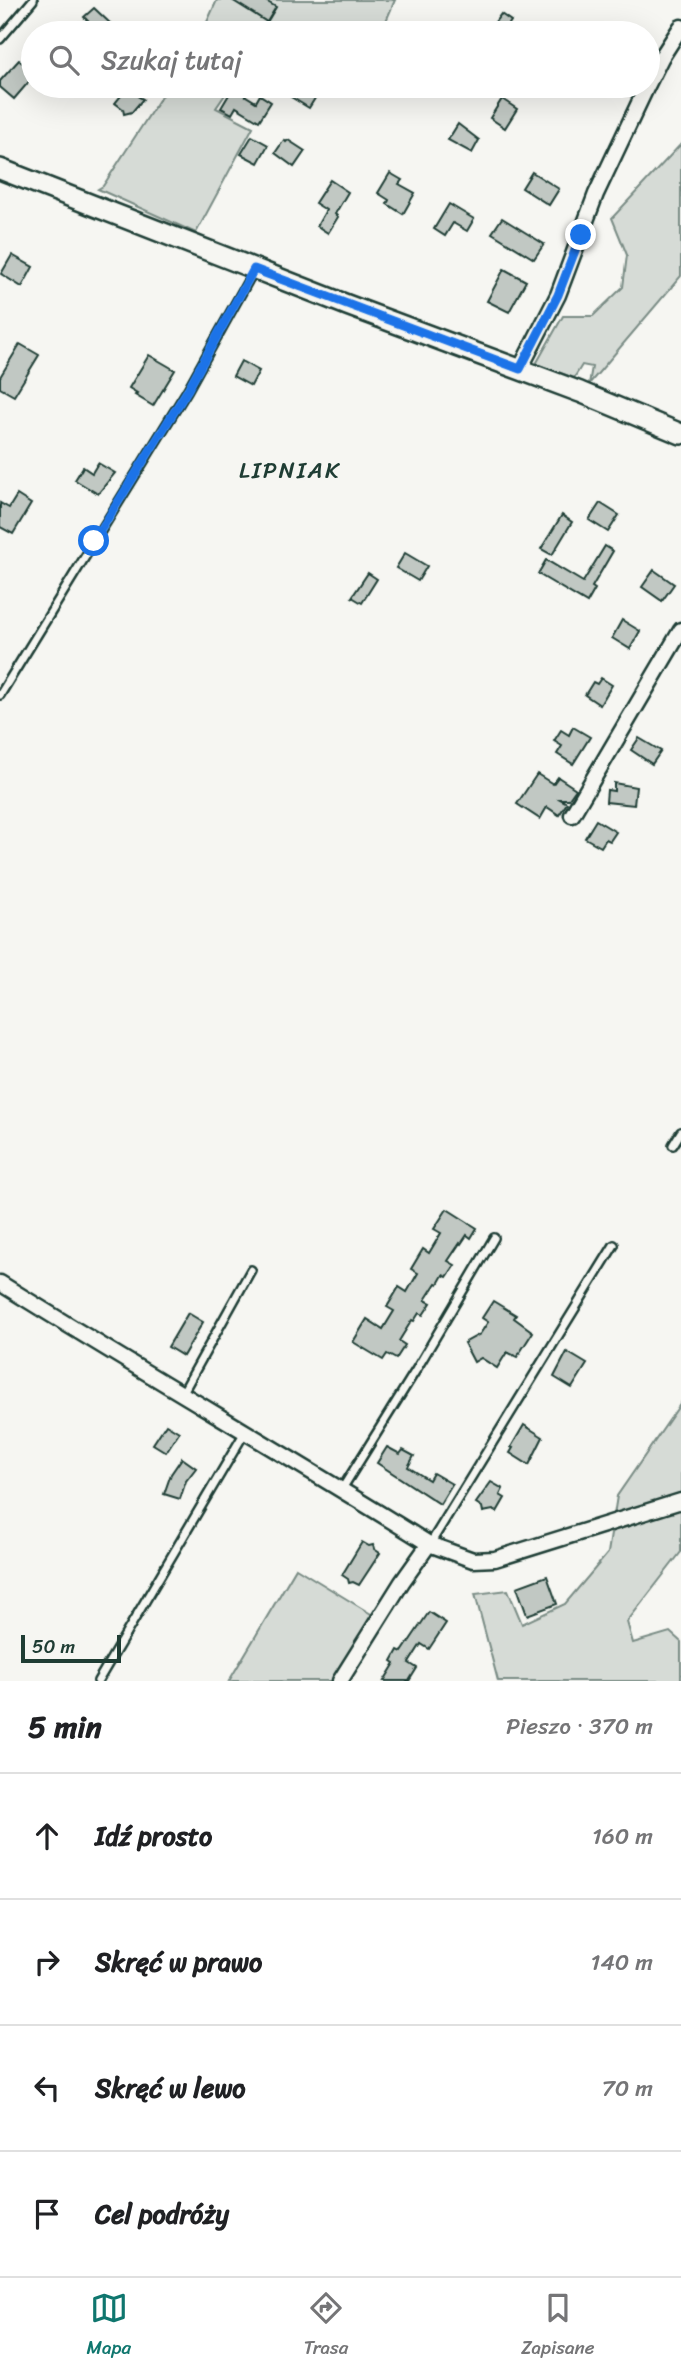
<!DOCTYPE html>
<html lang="pl">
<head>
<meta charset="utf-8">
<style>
	body { margin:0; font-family:Sriracha,sans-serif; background:#f6f6f6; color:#202124 }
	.scale { position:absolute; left:21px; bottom:18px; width:100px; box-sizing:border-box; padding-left:7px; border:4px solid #1f3d34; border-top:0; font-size:19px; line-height:24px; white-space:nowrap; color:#1f3d34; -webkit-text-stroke:5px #f6f6f2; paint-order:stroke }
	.stop { position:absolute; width:21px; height:21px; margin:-16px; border:5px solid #1a73e8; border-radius:50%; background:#fff }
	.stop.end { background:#1a73e8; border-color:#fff; box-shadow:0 2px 7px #0008 }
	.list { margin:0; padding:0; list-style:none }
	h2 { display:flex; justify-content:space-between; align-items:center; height:91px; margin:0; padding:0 28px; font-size:30px }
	h2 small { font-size:23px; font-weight:400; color:#757577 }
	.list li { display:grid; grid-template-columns:46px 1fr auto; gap:21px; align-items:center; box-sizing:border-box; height:126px; padding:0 28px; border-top:2px solid #e0e0e0 }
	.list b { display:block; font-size:26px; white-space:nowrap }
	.list em { font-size:23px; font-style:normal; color:#757577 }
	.icon { flex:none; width:38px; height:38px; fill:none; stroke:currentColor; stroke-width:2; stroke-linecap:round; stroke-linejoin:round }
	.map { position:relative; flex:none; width:681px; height:1681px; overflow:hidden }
	.search { position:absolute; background:#fff; box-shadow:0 7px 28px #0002; left:21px; right:21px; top:21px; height:77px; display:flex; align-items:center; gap:18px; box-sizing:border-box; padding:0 24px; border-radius:38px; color:#757577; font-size:26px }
	.sheet { height:595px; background:#fff }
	nav { display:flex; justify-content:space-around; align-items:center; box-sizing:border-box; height:98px; border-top:2px solid #e0e0e0; background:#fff; font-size:19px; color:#757577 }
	nav a { display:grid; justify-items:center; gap:4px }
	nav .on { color:#0f766e }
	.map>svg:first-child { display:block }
</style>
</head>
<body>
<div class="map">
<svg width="681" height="1681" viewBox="0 0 681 1681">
	<rect width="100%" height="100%" fill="#f6f6f2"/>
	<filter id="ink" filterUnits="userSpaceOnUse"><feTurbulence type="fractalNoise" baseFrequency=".0143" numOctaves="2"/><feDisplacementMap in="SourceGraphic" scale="14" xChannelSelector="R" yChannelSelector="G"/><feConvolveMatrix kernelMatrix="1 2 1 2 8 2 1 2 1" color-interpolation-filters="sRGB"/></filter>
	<g filter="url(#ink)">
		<!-- green -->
		<g fill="#d6dbd6" stroke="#7a8c85" stroke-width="2">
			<path d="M 217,0 L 395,0 L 381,33 L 202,33 Z"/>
			<path d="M 168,86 L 231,86 L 216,108 L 253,127 L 196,233 L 98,189 L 103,186 Z"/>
			<path d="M 681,144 L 681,276 L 589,384 L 592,367 L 582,365 L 574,378 L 536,364 L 563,316 L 593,316 L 623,287 L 627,255 L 612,218 Z"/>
			<path d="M 681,1403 L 681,1552 L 627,1622 L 633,1643 L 670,1632 L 681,1642 L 681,1681 L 498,1681 L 475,1594 L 508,1590 L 522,1624 L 565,1604 L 608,1553 L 617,1496 Z"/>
			<path d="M 296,1568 L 376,1617 L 337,1681 L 229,1681 Z"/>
		</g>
		<!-- building -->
		<g fill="#c1c8c3" stroke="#1f3d34" stroke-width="2">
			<path d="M 232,0 L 264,0 L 276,7 L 267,22 Z"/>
			<path d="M 94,8 L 111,24 L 102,33 L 76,33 L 88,21 L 84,17 Z"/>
			<path d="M 501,14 L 511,21 L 503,33 L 487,33 Z"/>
			<path d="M 19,60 L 33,73 L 33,77 L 14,99 L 0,87 L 0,81 Z"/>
			<path d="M 129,86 L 136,86 L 143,92 L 139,97 L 143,99 L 132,112 L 124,114 L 123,109 L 115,103 Z"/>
			<path d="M 273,86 L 302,86 L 317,95 L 309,108 Z"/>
			<path d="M 233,88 L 256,102 L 260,95 L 271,102 L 259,121 L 236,107 L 232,114 L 221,108 Z"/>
			<path d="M 502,99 L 517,109 L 505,128 L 490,118 Z"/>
			<path d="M 458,124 L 479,140 L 472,153 L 448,140 Z"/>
			<path d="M 252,136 L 268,145 L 258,163 L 241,154 Z"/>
			<path d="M 284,140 L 286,142 L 288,140 L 305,151 L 294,167 L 275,153 Z"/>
			<path d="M 532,172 L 559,189 L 549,205 L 522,188 Z"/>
			<path d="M 390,173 L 402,180 L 399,184 L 415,193 L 403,214 L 387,204 L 389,200 L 378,193 Z"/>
			<path d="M 330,180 L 348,192 L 335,214 L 338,217 L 328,233 L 317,226 L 326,210 L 315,203 Z"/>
			<path d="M 449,204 L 474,219 L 467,231 L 453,223 L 445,236 L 434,229 Z"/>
			<path d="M 502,218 L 544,244 L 534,259 L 492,233 Z"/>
			<path d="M 12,255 L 33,267 L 22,287 L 1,274 Z"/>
			<path d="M 504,269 L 526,281 L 509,312 L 487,301 Z"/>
			<path d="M 20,344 L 39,355 L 14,396 L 0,388 L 0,377 Z"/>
			<path d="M 149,355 L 175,370 L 153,406 L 135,395 L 137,393 L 129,388 Z"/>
			<path d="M 241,361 L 259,371 L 251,386 L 233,376 Z"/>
			<path d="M 98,463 L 115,473 L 98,494 L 75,480 L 83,467 L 92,473 Z"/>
			<path d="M 17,495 L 31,504 L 13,534 L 0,527 L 0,503 L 9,508 Z"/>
			<path d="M 600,503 L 619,515 L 608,532 L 589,520 Z"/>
			<path d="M 562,515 L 572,522 L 552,555 L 541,549 Z"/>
			<path d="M 605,546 L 613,551 L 592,587 L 595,589 L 587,603 L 538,574 L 546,560 L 583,582 Z"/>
			<path d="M 405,553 L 427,566 L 418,581 L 396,568 Z"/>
			<path d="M 654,570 L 674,584 L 662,601 L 642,587 Z"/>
			<path d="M 368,573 L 377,579 L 362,603 L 352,597 Z"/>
			<path d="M 622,620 L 640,631 L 630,649 L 612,638 Z"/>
			<path d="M 601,678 L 612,685 L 600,705 L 585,695 L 593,682 L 597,684 Z"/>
			<path d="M 573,727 L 590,737 L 573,764 L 557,754 L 562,746 L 554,741 L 561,730 L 569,735 Z"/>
			<path d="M 639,738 L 661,751 L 652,764 L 631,750 Z"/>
			<path d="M 537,774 L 553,784 L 558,777 L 576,789 L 569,799 L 560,799 L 567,803 L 559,815 L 547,807 L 540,819 L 517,804 Z"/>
			<path d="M 614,783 L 636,787 L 634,805 L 606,802 L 607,790 L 614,791 Z"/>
			<path d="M 596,820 L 616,832 L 610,841 L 606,839 L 601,847 L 585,838 Z"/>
			<path d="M 447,1209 L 477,1228 L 471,1238 L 467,1235 L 461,1244 L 460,1243 L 448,1261 L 455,1265 L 447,1277 L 443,1275 L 438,1284 L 436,1283 L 425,1300 L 431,1303 L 423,1315 L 419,1313 L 414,1321 L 412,1320 L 399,1341 L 405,1345 L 396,1359 L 387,1354 L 383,1360 L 353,1342 L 367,1319 L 383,1329 L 394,1311 L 387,1307 L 399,1287 L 407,1292 L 418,1273 L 411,1269 L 423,1249 L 429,1253 L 441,1233 L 434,1229 Z"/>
			<path d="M 493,1301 L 516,1315 L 514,1318 L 533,1332 L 517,1357 L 507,1352 L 497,1368 L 481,1358 L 474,1362 L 464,1343 L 480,1334 L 488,1322 L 482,1318 Z"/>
			<path d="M 188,1313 L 203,1322 L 183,1356 L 168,1347 Z"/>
			<path d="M 567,1352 L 587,1364 L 572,1388 L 554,1377 Z"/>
			<path d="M 166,1424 L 179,1432 L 166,1452 L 153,1444 Z"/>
			<path d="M 524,1425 L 543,1437 L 529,1465 L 510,1453 L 513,1448 L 511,1447 Z"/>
			<path d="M 387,1447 L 400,1454 L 403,1450 L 414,1456 L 408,1467 L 429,1480 L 433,1473 L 452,1484 L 440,1504 L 377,1463 Z"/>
			<path d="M 182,1458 L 196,1468 L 186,1481 L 180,1499 L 164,1494 L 171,1474 Z"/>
			<path d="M 491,1482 L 503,1489 L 500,1495 L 505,1498 L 497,1512 L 493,1510 L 483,1512 L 482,1507 L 476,1503 Z"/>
			<path d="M 362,1542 L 369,1546 L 373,1545 L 374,1549 L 380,1553 L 359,1585 L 353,1582 L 349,1583 L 348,1579 L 342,1575 Z"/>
			<path d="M 547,1576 L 557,1604 L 527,1615 L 517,1587 Z"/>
			<path d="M 429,1612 L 446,1623 L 429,1649 L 421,1644 L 409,1663 L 417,1668 L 409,1681 L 384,1681 L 395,1663 L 392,1661 L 398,1650 L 402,1652 Z"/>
		</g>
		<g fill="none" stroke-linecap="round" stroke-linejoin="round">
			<!-- lane casing -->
			<g stroke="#1f3d34" stroke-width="12">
				<g id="lane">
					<path d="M 0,39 L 33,0"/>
					<path d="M 0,695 L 187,391 L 254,270"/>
					<path d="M 673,1145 L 681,1132"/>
					<path d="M 182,1394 L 251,1270"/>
					<path d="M 342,1489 L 416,1370 L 494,1238"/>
					<path d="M 430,1544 L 614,1245"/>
					<path d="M 98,1681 L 245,1432"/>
				</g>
			</g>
			<!-- street casing -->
			<g stroke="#1f3d34" stroke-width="19">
				<g id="street">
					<path d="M 648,84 L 661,58 L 681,27"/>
					<path d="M 520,369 L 558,295 L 596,194 L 647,86"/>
					<path d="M 572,815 L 681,630"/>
					<path d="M 0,1283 C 142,1372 287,1455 429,1544"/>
					<path d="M 340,1681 L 402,1582 L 429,1544 L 473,1560 L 495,1559 L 681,1501"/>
				</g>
			</g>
			<!-- secondary casing -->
			<g stroke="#1f3d34" stroke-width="24">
				<path id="secondary" d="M 0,169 L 347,305 L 580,392 L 681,434"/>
			</g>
			<!-- lane -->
			<use href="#lane" stroke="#f6f6f2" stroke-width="7"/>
			<!-- street -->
			<use href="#street" stroke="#f6f6f2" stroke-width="14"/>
			<!-- secondary -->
			<use href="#secondary" stroke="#f6f6f2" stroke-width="19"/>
		</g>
	</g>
	<g fill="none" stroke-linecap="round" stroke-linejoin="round" filter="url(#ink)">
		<!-- route -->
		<path stroke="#1a73e8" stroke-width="9" d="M 94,541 L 187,391 L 254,269 L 520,369 L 558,295 L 581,235"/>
	</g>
	<g text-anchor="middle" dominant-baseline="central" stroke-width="6" stroke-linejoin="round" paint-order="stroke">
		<!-- quarter labels -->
		<g font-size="23" letter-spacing="2" fill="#1f3d34" stroke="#f6f6f2">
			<text x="290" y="470">LIPNIAK</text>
		</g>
	</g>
</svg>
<div class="scale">50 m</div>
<div class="stop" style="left:94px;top:541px"></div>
<div class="stop end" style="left:581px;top:235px"></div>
<div class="search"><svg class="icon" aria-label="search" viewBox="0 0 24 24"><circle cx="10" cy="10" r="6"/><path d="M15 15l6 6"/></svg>Szukaj tutaj</div>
</div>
<section class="sheet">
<h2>5 min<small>Pieszo · 370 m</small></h2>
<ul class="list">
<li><svg class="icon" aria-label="ahead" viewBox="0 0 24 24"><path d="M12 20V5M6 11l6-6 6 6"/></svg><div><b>Idź prosto</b></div><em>160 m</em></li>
<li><svg class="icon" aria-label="right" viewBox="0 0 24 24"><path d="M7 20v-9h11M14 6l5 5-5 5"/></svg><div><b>Skręć w prawo</b></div><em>140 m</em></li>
<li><svg class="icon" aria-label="left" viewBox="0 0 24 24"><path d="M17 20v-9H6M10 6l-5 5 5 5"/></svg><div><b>Skręć w lewo</b></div><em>70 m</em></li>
<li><svg class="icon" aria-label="arrive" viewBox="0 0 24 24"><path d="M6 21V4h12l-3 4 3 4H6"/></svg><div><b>Cel podróży</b></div></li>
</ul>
</section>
<nav>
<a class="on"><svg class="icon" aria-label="map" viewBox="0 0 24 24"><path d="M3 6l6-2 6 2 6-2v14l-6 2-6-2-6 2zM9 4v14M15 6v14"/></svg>Mapa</a>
<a><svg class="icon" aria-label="directions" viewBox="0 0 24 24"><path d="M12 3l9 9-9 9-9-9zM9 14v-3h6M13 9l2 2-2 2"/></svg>Trasa</a>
<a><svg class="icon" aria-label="saved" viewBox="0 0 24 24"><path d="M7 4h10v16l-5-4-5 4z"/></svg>Zapisane</a>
</nav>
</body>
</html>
